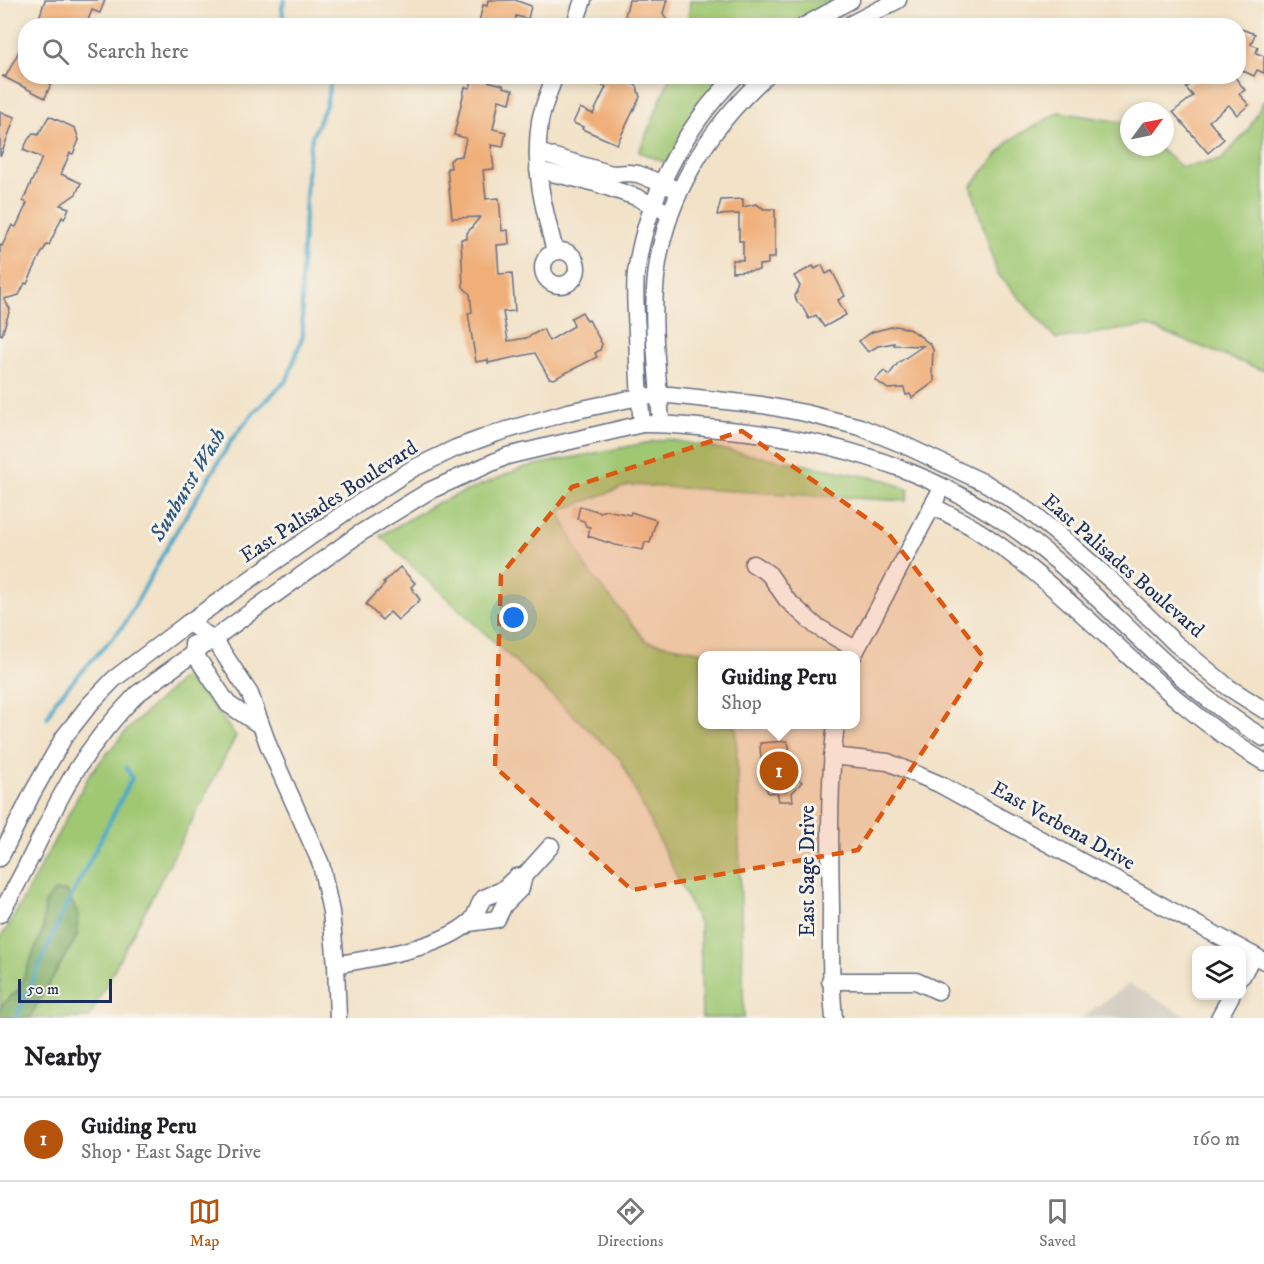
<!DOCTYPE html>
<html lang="en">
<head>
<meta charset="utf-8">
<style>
	body { margin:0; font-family:"IM FELL DW Pica",serif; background:#f2f2f2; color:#202124 }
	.controls { position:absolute; right:18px; bottom:18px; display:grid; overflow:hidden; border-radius:12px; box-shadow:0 3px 9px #0003 }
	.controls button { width:54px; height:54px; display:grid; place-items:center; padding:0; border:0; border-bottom:2px solid #e0e0e0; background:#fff; color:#202124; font:30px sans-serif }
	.compass { position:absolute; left:1120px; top:102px; width:54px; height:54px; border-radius:50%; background:#fff; box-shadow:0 3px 9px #0003; rotate:57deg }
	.scale { position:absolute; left:18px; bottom:15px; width:94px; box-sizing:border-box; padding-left:6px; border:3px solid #1b2f5e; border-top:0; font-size:16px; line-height:21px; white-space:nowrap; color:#1b2f5e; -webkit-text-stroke:4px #f7f3e8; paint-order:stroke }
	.you { position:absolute; left:514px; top:618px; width:21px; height:21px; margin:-15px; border:4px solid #fff; border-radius:50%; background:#1a73e8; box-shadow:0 0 0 9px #1a73e833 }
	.badge { display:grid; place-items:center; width:39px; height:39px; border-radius:50%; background:#b45309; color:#fff; font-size:20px; font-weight:700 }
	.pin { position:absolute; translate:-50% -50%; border:3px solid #fff; box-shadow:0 2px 6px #0006 }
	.popup { position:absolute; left:698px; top:651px; width:162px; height:78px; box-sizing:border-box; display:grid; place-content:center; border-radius:12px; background:#fff; filter:drop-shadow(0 2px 4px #0005); font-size:20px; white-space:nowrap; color:#757577 }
	.popup b { font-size:22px; color:#202124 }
	.popup::after { content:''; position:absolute; left:50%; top:100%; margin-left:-12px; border:12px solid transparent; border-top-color:#fff }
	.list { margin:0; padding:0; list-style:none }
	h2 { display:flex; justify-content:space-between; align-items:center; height:78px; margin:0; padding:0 24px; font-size:26px }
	h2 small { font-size:20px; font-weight:400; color:#757577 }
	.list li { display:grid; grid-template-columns:39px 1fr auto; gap:18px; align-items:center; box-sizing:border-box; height:84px; padding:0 24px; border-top:2px solid #e0e0e0 }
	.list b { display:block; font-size:22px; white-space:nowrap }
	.list p { margin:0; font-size:20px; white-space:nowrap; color:#757577 }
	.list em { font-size:20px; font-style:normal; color:#757577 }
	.icon { flex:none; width:33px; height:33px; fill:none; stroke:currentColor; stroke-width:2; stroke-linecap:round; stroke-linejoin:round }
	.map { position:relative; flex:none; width:1264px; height:1018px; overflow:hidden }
	.search { position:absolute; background:#fff; box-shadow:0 3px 9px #0003; left:18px; right:18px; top:18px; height:66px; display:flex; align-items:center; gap:15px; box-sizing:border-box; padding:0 21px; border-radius:24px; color:#757577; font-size:22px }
	.sheet { height:162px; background:#fff }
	nav { display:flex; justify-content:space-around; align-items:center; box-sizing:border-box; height:84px; border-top:2px solid #e0e0e0; background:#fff; font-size:16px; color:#757577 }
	nav a { display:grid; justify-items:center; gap:3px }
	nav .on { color:#b45309 }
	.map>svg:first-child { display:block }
</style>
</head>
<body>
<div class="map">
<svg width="1264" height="1018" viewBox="0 0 1264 1018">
	<rect width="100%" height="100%" fill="#f7f3e8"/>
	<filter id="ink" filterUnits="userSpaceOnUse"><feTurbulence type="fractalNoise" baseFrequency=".0167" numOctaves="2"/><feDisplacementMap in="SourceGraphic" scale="12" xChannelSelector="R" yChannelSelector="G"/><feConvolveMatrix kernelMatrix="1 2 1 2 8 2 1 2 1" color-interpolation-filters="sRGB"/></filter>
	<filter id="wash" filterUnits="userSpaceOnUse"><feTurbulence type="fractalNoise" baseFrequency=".008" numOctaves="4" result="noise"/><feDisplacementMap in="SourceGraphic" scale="24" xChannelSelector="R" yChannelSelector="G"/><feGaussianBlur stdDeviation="1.35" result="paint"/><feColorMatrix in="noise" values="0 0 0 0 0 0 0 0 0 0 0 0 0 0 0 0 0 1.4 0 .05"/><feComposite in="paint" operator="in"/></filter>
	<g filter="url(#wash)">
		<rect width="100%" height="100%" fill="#f2e2c8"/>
		<!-- industrial -->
		<path fill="#c9c3b8" d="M 1129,984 L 1190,1018 L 1081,1018 Z"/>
		<!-- green -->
		<g fill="#a0c873" stroke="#5e7c68" stroke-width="1.5">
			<path d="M 690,0 L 840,0 L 793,25 L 688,26 Z"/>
			<path d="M 670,77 L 728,77 L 667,163 L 639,152 Z"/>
			<path d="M 1264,100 L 1264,371 L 1147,326 L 1056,339 L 997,273 L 971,186 L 1010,140 L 1059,112 L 1127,123 L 1129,125 L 1129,147 L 1157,147 L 1182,167 L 1221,160 L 1248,130 Z"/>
			<path d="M 666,439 L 886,480 L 909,490 L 906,501 L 629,485 L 559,511 L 586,568 L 646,641 L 720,655 L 702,656 L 702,724 L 736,725 L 744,1018 L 702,1018 L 700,925 L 620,759 L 380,536 L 435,504 L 525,467 Z"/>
			<path d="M 188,673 L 236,736 L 89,1018 L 29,1018 L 77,936 L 45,904 L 43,929 L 19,989 L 0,1007 L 0,938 L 11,922 L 90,774 L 127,730 Z"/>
		</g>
		<!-- forest -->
		<path fill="#80ac65" stroke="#4e6e62" stroke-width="1.5" d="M 54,891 L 67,891 L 78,914 L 77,936 L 29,1018 L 0,1018 L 0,1007 L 19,989 L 43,929 L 45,904 Z"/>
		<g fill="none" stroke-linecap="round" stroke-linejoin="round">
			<!-- stream -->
			<g stroke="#4aa8c9" stroke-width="4">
				<path d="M 284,26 L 282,6 L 285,0"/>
				<path d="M 47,718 L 56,700 L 124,625 L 171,540 L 233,438 L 256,410 L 287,380 L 303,335 L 301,282 L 308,160 L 312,137 L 326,105 L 331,81 L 326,76"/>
				<path d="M 16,1018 L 60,919 L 132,778 L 126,767"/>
			</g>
		</g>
		<g id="blocks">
			<!-- building -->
			<g fill="#f0af79">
				<path d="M 45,0 L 105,0 L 100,13 L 92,10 L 86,26 L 49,26 L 38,21 Z"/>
				<path d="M 488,0 L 515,0 L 531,6 L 528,19 L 516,16 L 514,26 L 478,26 L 483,5 L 487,6 Z"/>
				<path d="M 629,0 L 667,0 L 663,13 L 670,26 L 642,26 L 624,20 Z"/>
				<path d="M 1241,29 L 1255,34 L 1251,44 L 1258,47 L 1256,53 L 1264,56 L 1264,73 L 1257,70 L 1254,76 L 1239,69 L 1239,37 Z"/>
				<path d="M 26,38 L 26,76 L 54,76 L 45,98 L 2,76 L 6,76 Z"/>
				<path d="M 584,76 L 619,76 L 637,86 L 640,97 L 617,144 L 582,129 L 583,127 L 573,123 L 580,108 L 593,114 L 606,87 Z"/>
				<path d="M 1200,76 L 1234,76 L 1245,90 L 1239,94 L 1249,105 L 1237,115 L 1229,105 L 1209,121 L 1224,139 L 1208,153 L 1173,112 L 1193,96 L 1186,88 Z"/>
				<path d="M 476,78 L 503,85 L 503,87 L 513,90 L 510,103 L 499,100 L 493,129 L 506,132 L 503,147 L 491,145 L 494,169 L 483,170 L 486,199 L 499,198 L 502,231 L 508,230 L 509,244 L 497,245 L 499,274 L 512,273 L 515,311 L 503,312 L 508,341 L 526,338 L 543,329 L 549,341 L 574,326 L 571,318 L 582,312 L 587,321 L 589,320 L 602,344 L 600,350 L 595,353 L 597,357 L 554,379 L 549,378 L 535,353 L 488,363 L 488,360 L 476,362 L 468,313 L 472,312 L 470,294 L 463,287 L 461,239 L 467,239 L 467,233 L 480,217 L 452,218 L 447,168 L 451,168 L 450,161 L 454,157 L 462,156 L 466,138 L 454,135 L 465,87 L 470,88 L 472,81 Z"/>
				<path d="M 0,112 L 15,117 L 1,155 L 0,155 Z"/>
				<path d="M 49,116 L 75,128 L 79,140 L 73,154 L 70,153 L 61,174 L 81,183 L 76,194 L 60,205 L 69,208 L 64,219 L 62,217 L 49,245 L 47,244 L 40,256 L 27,284 L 25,283 L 19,295 L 4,299 L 10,309 L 2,335 L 0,334 L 0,245 L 2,246 L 12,225 L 16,227 L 27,203 L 23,201 L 42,158 L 23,150 L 29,138 L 33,133 L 38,135 Z"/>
				<path d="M 743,199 L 743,207 L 756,204 L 764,209 L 775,209 L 775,258 L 768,258 L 768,264 L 759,265 L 759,270 L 732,272 L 732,260 L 743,260 L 743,241 L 739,241 L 739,214 L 717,215 L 721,200 Z"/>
				<path d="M 822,265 L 826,274 L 832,271 L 845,296 L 838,300 L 846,315 L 824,327 L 816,315 L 809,319 L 802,306 L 797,302 L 795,296 L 800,286 L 794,276 L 813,266 L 815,269 Z"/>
				<path d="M 895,326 L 906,328 L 916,333 L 931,345 L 933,350 L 932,373 L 934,377 L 934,382 L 912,398 L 910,394 L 906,395 L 904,388 L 888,389 L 875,380 L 884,371 L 889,375 L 898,363 L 923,346 L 894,345 L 894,343 L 878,346 L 868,352 L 859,341 L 872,332 Z"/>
				<path d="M 580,506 L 600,512 L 606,510 L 630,515 L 631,512 L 656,520 L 650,543 L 645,542 L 643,550 L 615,545 L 588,536 L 590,527 L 586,526 L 584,521 L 577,519 Z"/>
				<path d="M 400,567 L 415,583 L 411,587 L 420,600 L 398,620 L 390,612 L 382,620 L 366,604 L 385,584 L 383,583 Z"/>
				<path d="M 787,741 L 789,746 L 789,752 L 798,766 L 796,778 L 802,782 L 792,793 L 793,801 L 779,801 L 777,792 L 768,793 L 761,775 L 762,766 L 760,748 L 760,743 Z"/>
			</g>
		</g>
	</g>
	<g filter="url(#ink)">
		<use href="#blocks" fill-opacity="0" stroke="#666e83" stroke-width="1.5"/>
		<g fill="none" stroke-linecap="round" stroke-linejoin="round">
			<!-- minor casing -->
			<g stroke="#666e83" stroke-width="19">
				<g id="minor">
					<path d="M 574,26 L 583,0"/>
					<path d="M 804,26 L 851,0"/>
					<path d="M 847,26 L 898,0"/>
					<path d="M 555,76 C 549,91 543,106 540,121 C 533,169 543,206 555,251"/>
					<path d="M 538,152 L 612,174 L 629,173 L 638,174 L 673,188"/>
					<path d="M 538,170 L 595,183 L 636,197 L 663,210"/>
					<circle cx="560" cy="268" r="17"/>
					<path d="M 661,423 C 658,375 651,325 656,277 C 664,199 708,128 766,76"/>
					<path d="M 642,424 C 639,394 638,363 637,333 C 636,313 634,293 636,273 C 646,200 683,128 736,76"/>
					<path d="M 932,506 C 948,514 965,522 980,532 C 1082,599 1158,700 1264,762"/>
					<path d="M 753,564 L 769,574 L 787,600 L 816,626 L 855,649"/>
					<path d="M 188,623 L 214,639 L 250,694 L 269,747 L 321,864 L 331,912 L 336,965 L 338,1018"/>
					<path d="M 193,644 L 194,653 L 228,704 L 261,726"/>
					<path d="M 853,656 L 937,497"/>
					<path d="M 832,756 L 888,762 L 939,784 L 1264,961"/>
					<path d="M 0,858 L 33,792 L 64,737 L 90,704 L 114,679 L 188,623 L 344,513 L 412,469 L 456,448 L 497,433 L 568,412 L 639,397 L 670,395 L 762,405 L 805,413 L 860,427 L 902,444 L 987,484 L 1029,511 L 1065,540 L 1114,583 L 1175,643 L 1228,687 L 1264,710"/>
					<path d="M 0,914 C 23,877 40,837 60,798 C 80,760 107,725 137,694 L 359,534 L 429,491 L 507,456 L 642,424 C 668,423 694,427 719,429 C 849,440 960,478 1060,564 C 1128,624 1185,691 1264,738"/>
					<path d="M 469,923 L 497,919 L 504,905 L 521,888 L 524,876 L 551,846"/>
					<path d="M 336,965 C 376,957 439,949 470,922 C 478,915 477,905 484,898 L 502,890 L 516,877 L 524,876"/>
					<path d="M 1242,976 L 1253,955"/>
					<path d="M 830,981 L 916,981 L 938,991"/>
					<path d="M 834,1018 C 830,981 831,945 831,908 C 830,847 828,786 836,724"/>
					<path d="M 1219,1018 L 1231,996"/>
				</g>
			</g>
			<!-- minor -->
			<use href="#minor" stroke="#fff" stroke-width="16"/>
		</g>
	</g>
	<!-- marked area -->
	<path fill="#de5710" fill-opacity="0.2" stroke="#de5710" stroke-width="4.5" stroke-dasharray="12 8" stroke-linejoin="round" d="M 742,431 L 888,533 L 984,658 L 858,850 L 632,890 L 495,767 L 501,575 L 572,487 Z"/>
	<g text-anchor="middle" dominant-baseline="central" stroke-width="6" stroke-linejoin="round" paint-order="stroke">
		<!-- street labels -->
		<g font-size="21" fill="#1b2f5e" stroke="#f7f3e8">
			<text transform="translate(329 502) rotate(-33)">East Palisades Boulevard</text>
			<text transform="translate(1123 566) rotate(41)">East Palisades Boulevard</text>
			<text transform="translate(1063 826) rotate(29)">East Verbena Drive</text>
			<text transform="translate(808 871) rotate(-90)">East Sage Drive</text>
		</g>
		<!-- water labels -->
		<g font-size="22" font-style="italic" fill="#2b5983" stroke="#f7f3e8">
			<text transform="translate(188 485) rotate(-59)">Sunburst Wash</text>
		</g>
	</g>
</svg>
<div class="controls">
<button><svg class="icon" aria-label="layers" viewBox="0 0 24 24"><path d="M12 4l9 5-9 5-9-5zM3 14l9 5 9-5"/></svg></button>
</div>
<svg class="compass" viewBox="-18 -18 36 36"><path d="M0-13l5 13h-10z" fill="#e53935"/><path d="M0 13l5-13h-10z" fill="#757577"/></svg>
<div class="scale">50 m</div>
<div class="you"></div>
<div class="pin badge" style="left:779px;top:771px">1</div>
<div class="popup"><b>Guiding Peru</b>Shop</div>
<div class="search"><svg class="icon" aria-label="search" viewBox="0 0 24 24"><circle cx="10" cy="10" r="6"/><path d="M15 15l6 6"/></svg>Search here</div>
</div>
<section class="sheet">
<h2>Nearby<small></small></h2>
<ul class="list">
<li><span class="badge">1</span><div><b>Guiding Peru</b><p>Shop · East Sage Drive</p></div><em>160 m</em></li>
</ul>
</section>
<nav>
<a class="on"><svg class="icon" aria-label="map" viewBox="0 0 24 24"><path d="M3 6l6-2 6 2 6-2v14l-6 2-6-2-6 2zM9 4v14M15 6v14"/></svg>Map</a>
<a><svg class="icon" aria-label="directions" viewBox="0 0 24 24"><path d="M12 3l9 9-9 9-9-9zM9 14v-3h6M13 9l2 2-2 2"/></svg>Directions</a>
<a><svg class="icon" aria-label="saved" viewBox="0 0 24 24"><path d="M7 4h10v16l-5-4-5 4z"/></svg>Saved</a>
</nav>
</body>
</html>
